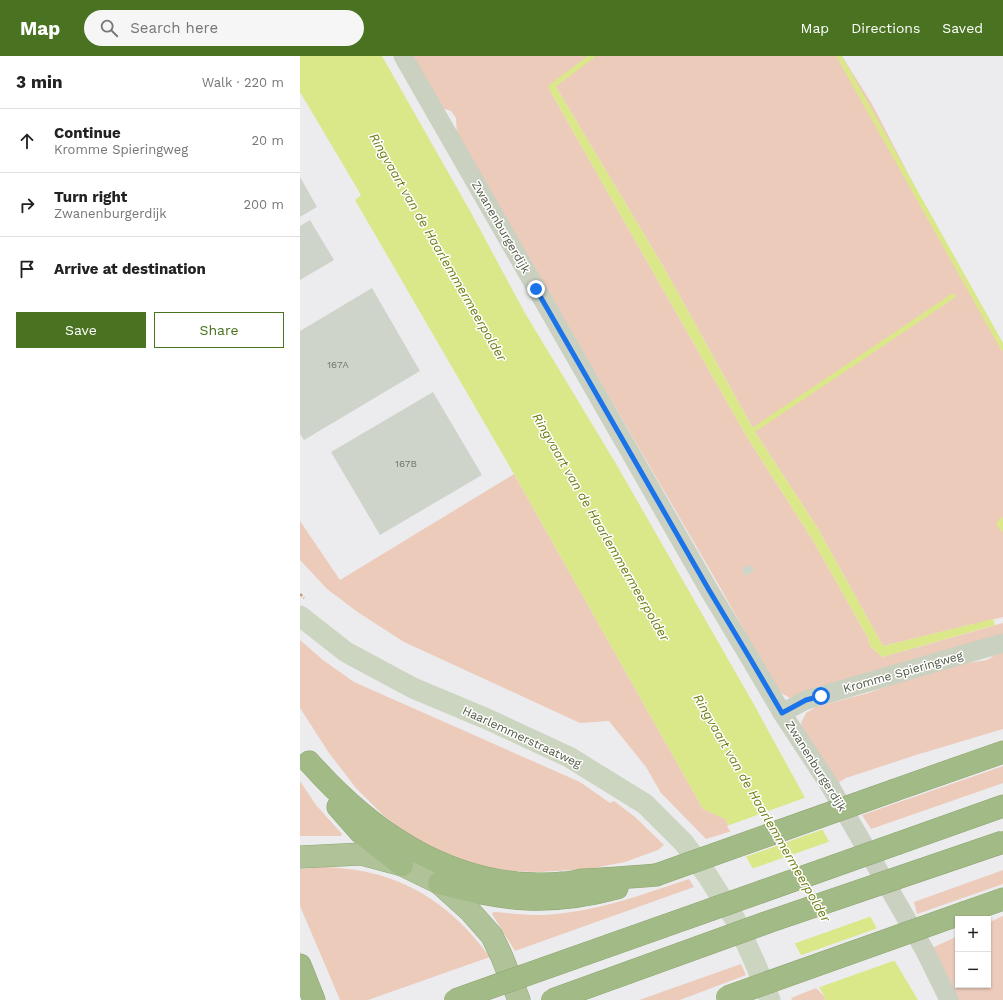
<!DOCTYPE html>
<html lang="en">
<head>
<meta charset="utf-8">
<style>
	body { margin:0; font-family:"Work Sans",sans-serif; background:#f6f6f6; color:#222 }
	.controls { position:absolute; right:12px; bottom:12px; display:grid; overflow:hidden; border-radius:0px; box-shadow:0 1px 3px #0004 }
	.controls button { width:36px; height:36px; display:grid; place-items:center; padding:0; border:0; border-bottom:1px solid #e0e0e0; background:#fff; color:#222; font:20px sans-serif }
	.stop { position:absolute; width:12px; height:12px; margin:-9px; border:3px solid #1a73e8; border-radius:50%; background:#fff }
	.stop.end { background:#1a73e8; border-color:#fff; box-shadow:0 1px 4px #0008 }
	.list { margin:0; padding:0; list-style:none }
	h2 { display:flex; justify-content:space-between; align-items:center; height:52px; margin:0; padding:0 16px; font-size:17px }
	h2 small { font-size:13px; font-weight:400; color:#767676 }
	.list li { display:grid; grid-template-columns:26px 1fr auto; gap:12px; align-items:center; box-sizing:border-box; height:64px; padding:0 16px; border-top:1px solid #e0e0e0 }
	.list b { display:block; font-size:15px; white-space:nowrap }
	.list p { margin:0; font-size:13px; white-space:nowrap; color:#767676 }
	.list em { font-size:13px; font-style:normal; color:#767676 }
	.actions { display:flex; gap:8px; padding:12px 16px }
	.actions a { flex:1; padding:9px 0; border:1px solid #497320; border-radius:0px; text-align:center; font-size:14px; color:#497320 }
	.actions .main { background:#497320; color:#fff }
	.icon { flex:none; width:22px; height:22px; fill:none; stroke:currentColor; stroke-width:2; stroke-linecap:round; stroke-linejoin:round }
	.map { position:relative; flex:none; width:703px; height:944px; overflow:hidden }
	header { display:flex; align-items:center; gap:24px; box-sizing:border-box; height:56px; padding:0 20px; background:#497320; color:#fff }
	header strong { font-size:19px }
	nav { display:flex; gap:22px; margin-inline-start:auto; font-size:14px }
	.search { width:280px; height:36px; background:#f6f6f6; display:flex; align-items:center; gap:10px; box-sizing:border-box; padding:0 14px; border-radius:22px; color:#767676; font-size:15px }
	main { display:flex }
	aside { flex:1; background:#fff }
	.map>svg:first-child { display:block }
</style>
</head>
<body>
<header>
<strong>Map</strong>
<div class="search"><svg class="icon" aria-label="search" viewBox="0 0 24 24"><circle cx="10" cy="10" r="6"/><path d="M15 15l6 6"/></svg>Search here</div>
<nav><a>Map</a><a>Directions</a><a>Saved</a></nav>
</header>
<main>
<aside>
<h2>3 min<small>Walk · 220 m</small></h2>
<ul class="list">
<li><svg class="icon" aria-label="ahead" viewBox="0 0 24 24"><path d="M12 20V5M6 11l6-6 6 6"/></svg><div><b>Continue</b><p>Kromme Spieringweg</p></div><em>20 m</em></li>
<li><svg class="icon" aria-label="right" viewBox="0 0 24 24"><path d="M7 20v-9h11M14 6l5 5-5 5"/></svg><div><b>Turn right</b><p>Zwanenburgerdijk</p></div><em>200 m</em></li>
<li><svg class="icon" aria-label="arrive" viewBox="0 0 24 24"><path d="M6 21V4h12l-3 4 3 4H6"/></svg><div><b>Arrive at destination</b></div></li>
</ul>
<div class="actions"><a class="main">Save</a><a>Share</a></div>
</aside>
<div class="map">
<svg width="703" height="944" viewBox="0 0 703 944">
	<rect width="100%" height="100%" fill="#ececef"/>
	<!-- green -->
	<g fill="#edcbbb">
		<path d="M 112,0 L 542,0 L 572,48 L 667,231 L 703,294 L 703,561 L 583,590 L 517,471 L 455,376 L 363,210 L 256,31 L 250,30 L 249,33 L 447,381 L 512,483 L 568,582 L 570,590 L 582,601 L 703,567 L 703,580 L 494,644 L 479,636 L 417,526 L 157,79 L 156,62 L 151,55 L 141,52 Z"/>
		<path d="M 214,418 L 403,753 L 425,762 L 432,775 L 406,783 L 361,737 L 346,711 L 309,665 L 280,667 L 104,586 L 59,557 L 27,533 L 0,504 L 0,465 L 40,524 Z"/>
		<path d="M 0,584 L 23,604 L 54,626 L 280,726 L 310,747 L 314,745 L 335,761 L 364,789 L 358,794 L 325,806 L 289,813 L 239,816 L 208,815 L 170,807 L 135,794 L 109,779 L 83,759 L 56,732 L 29,697 L 0,652 Z"/>
		<path d="M 703,594 L 703,673 L 616,699 L 546,722 L 535,729 L 504,679 L 501,667 L 506,657 L 516,651 L 568,637 L 643,611 L 687,604 Z"/>
		<path d="M 703,710 L 703,727 L 686,733 L 571,773 L 562,759 Z"/>
		<path d="M 0,725 L 16,749 L 42,778 L 41,780 L 0,780 Z"/>
		<path d="M 26,811 C 99,814 147,844 190,901 L 68,944 L 40,944 L 0,850 L 0,813 Z"/>
		<path d="M 703,814 L 703,828 L 617,858 L 614,846 Z"/>
		<path d="M 389,823 L 394,831 L 215,895 L 192,858 L 193,856 C 209,857 225,859 241,859 C 293,857 341,839 389,823 Z"/>
		<path d="M 703,860 L 703,944 L 658,944 L 632,892 L 658,880 L 658,929 L 688,929 L 688,867 Z"/>
		<path d="M 441,908 L 446,919 L 380,944 L 339,944 Z"/>
		<path d="M 516,932 L 524,940 L 525,944 L 492,944 L 491,942 Z"/>
	</g>
	<!-- water -->
	<g fill="#dae889">
		<path d="M 0,0 L 82,0 L 169,153 L 225,257 L 315,406 L 452,645 L 593,902 L 618,944 L 525,944 L 524,940 L 425,763 L 403,753 L 214,418 L 55,144 L 61,139 L 0,36 Z"/>
		<path d="M 249,30 L 256,31 L 363,210 L 455,376 L 517,471 L 583,590 L 693,563 L 695,569 L 582,601 L 570,590 L 568,582 L 512,483 L 447,381 L 249,33 Z"/>
	</g>
	<!-- pier -->
	<g fill="#ececef">
		<path d="M 507,741 L 524,773 L 445,801 L 427,770 Z"/>
		<path d="M 531,785 L 572,860 L 493,888 L 451,813 Z"/>
		<path d="M 578,872 L 596,904 L 517,932 L 499,900 Z"/>
	</g>
	<g fill="none" stroke-linecap="round" stroke-linejoin="round">
		<!-- stream -->
		<g stroke="#dae889" stroke-width="5">
			<path d="M 539,0 L 703,292"/>
			<path d="M 251,31 L 292,0"/>
			<path d="M 449,377 L 653,240"/>
			<path d="M 703,464 L 699,468 L 703,473"/>
		</g>
	</g>
	<!-- building -->
	<g fill="#cfd4cb">
		<path d="M 0,121 L 17,151 L 0,161 Z"/>
		<path d="M 10,164 L 34,204 L 0,224 L 0,170 Z"/>
		<path d="M 72,232 L 120,315 L 4,384 L 0,378 L 0,275 Z"/>
		<path d="M 133,336 L 182,419 L 80,479 L 31,396 Z"/>
		<path d="M 450,508 L 454,515 L 445,520 L 442,513 Z"/>
	</g>
	<g fill="none" stroke-linecap="round" stroke-linejoin="round">
		<!-- trunk casing -->
		<g stroke="#8da670" stroke-width="23">
			<path id="trunk" d="M 0,801 L 61,798 L 102,809 L 139,827 L 170,855 L 192,880 L 202,901 L 219,944"/>
		</g>
		<!-- motorway casing -->
		<g stroke="#8da670" stroke-width="23">
			<g id="motorway">
				<path d="M 9,706 C 63,767 133,819 217,827 C 232,828 247,829 262,827 C 269,827 276,825 283,824 C 308,823 332,821 356,819"/>
				<path d="M 595,734 L 703,696"/>
				<path d="M 38,751 L 60,776 L 102,809"/>
				<path d="M 599,787 L 703,750"/>
				<path d="M 139,827 C 204,845 251,850 317,832"/>
				<path d="M 666,856 L 703,843"/>
				<path d="M 0,909 L 14,944"/>
			</g>
		</g>
		<!-- path -->
		<path stroke="#c99b74" stroke-width="2.5" stroke-dasharray="3 2" stroke-linecap="butt" d="M 0,538 L 4,542"/>
		<!-- tertiary -->
		<g stroke="#cad1c0" stroke-width="19">
			<path d="M 103,0 L 409,534 L 451,604 L 482,657 L 530,730 L 625,895 L 649,944"/>
			<path d="M 482,657 L 506,644 L 703,587"/>
		</g>
		<!-- secondary -->
		<path stroke="#cbd5bf" stroke-width="21" d="M 0,560 L 46,596 L 113,632 L 187,663 L 269,701 L 345,748 L 384,787 L 407,819 L 435,863 L 455,907 L 470,944"/>
		<!-- trunk -->
		<use href="#trunk" stroke="#b0c298" stroke-width="22"/>
		<!-- motorway -->
		<use href="#motorway" stroke="#a2ba85" stroke-width="22"/>
		<!-- motorway-bridge casing -->
		<g stroke="#8da670" stroke-width="23" stroke-linecap="butt">
			<g id="motorway-bridge">
				<path d="M 356,819 L 595,734"/>
				<path d="M 427,941 L 666,856"/>
				<path d="M 155,944 L 599,787"/>
				<path d="M 252,944 L 471,865 L 703,786"/>
			</g>
		</g>
		<!-- motorway-bridge -->
		<use href="#motorway-bridge" stroke="#a2ba85" stroke-width="22"/>
	</g>
	<g fill="none" stroke-linecap="round" stroke-linejoin="round">
		<!-- route -->
		<path stroke="#1a73e8" stroke-width="5" d="M 236,233 L 409,534 L 451,604 L 482,657 L 506,644 L 521,640"/>
	</g>
	<g text-anchor="middle" dominant-baseline="central" stroke-width="3" stroke-linejoin="round" paint-order="stroke">
		<!-- number labels -->
		<g font-size="10" fill="#707866">
			<text x="38" y="308">167A</text>
			<text x="106" y="407">167B</text>
		</g>
		<!-- street labels -->
		<g font-size="12" fill="#515945" stroke="#fff">
			<text transform="translate(201 171) rotate(60)">Zwanenburgerdijk</text>
			<text transform="translate(603 616) rotate(-16)">Kromme Spieringweg</text>
			<text transform="translate(222 681) rotate(25)">Haarlemmerstraatweg</text>
			<text transform="translate(516 710) rotate(58)">Zwanenburgerdijk</text>
		</g>
		<!-- water labels -->
		<g font-size="13" font-style="italic" fill="#6c7d10" stroke="#fff">
			<text transform="translate(138 191) rotate(60)">Ringvaart van de Haarlemmermeerpolder</text>
			<text transform="translate(301 471) rotate(60)">Ringvaart van de Haarlemmermeerpolder</text>
			<text transform="translate(462 752) rotate(60)">Ringvaart van de Haarlemmermeerpolder</text>
		</g>
	</g>
</svg>
<div class="controls">
<button>+</button>
<button>−</button>
</div>
<div class="stop" style="left:521px;top:640px"></div>
<div class="stop end" style="left:236px;top:233px"></div>
</div>
</main>
</body>
</html>
